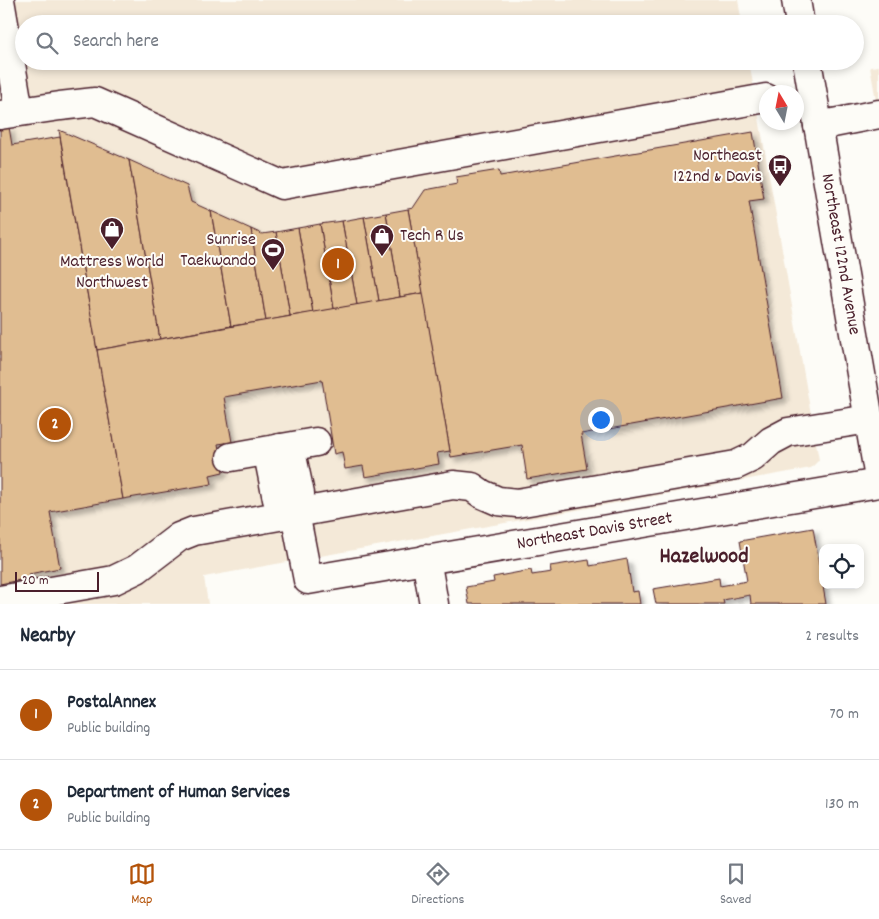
<!DOCTYPE html>
<html lang="en">
<head>
<meta charset="utf-8">
<style>
	body { margin:0; font-family:Dekko,sans-serif; background:#f2f2f3; color:#1f2937 }
	.controls { position:absolute; right:15px; bottom:15px; display:grid; overflow:hidden; border-radius:10px; box-shadow:0 2px 8px #0003 }
	.controls button { width:45px; height:45px; display:grid; place-items:center; padding:0; border:0; border-bottom:1px solid #e0e1e3; background:#fff; color:#1f2937; font:25px sans-serif }
	.compass { position:absolute; left:759px; top:85px; width:45px; height:45px; border-radius:50%; background:#fff; box-shadow:0 2px 8px #0003; rotate:350deg }
	.scale { position:absolute; left:15px; bottom:12px; width:84px; box-sizing:border-box; padding-left:5px; border:2px solid #4a1f2b; border-top:0; font-size:14px; line-height:18px; white-space:nowrap; color:#4a1f2b; -webkit-text-stroke:4px #fdfcf7; paint-order:stroke }
	.you { position:absolute; left:600px; top:419px; width:18px; height:18px; margin:-12px; border:4px solid #fff; border-radius:50%; background:#1a73e8; box-shadow:0 0 0 8px #1a73e833 }
	.badge { display:grid; place-items:center; width:32px; height:32px; border-radius:50%; background:#b45309; color:#fff; font-size:16px; font-weight:700 }
	.pin { position:absolute; translate:-50% -50%; border:2px solid #fff; box-shadow:0 1px 5px #0006 }
	.list { margin:0; padding:0; list-style:none }
	h2 { display:flex; justify-content:space-between; align-items:center; height:65px; margin:0; padding:0 20px; font-size:21px }
	h2 small { font-size:16px; font-weight:400; color:#747a83 }
	.list li { display:grid; grid-template-columns:32px 1fr auto; gap:15px; align-items:center; box-sizing:border-box; height:90px; padding:0 20px; border-top:1px solid #e0e1e3 }
	.list b { display:block; font-size:19px; white-space:nowrap }
	.list p { margin:0; font-size:16px; white-space:nowrap; color:#747a83 }
	.list em { font-size:16px; font-style:normal; color:#747a83 }
	.icon { flex:none; width:28px; height:28px; fill:none; stroke:currentColor; stroke-width:2; stroke-linecap:round; stroke-linejoin:round }
	.map { position:relative; flex:none; width:879px; height:604px; overflow:hidden }
	.search { position:absolute; background:#fff; box-shadow:0 2px 8px #0003; left:15px; right:15px; top:15px; height:55px; display:flex; align-items:center; gap:12px; box-sizing:border-box; padding:0 18px; border-radius:28px; color:#747a83; font-size:19px }
	.sheet { height:245px; background:#fff }
	nav { display:flex; justify-content:space-around; align-items:center; box-sizing:border-box; height:70px; border-top:1px solid #e0e1e3; background:#fff; font-size:14px; color:#747a83 }
	nav a { display:grid; justify-items:center; gap:2px }
	nav .on { color:#b45309 }
	.map>svg:first-child { display:block }
</style>
</head>
<body>
<div class="map">
<svg width="879" height="604" viewBox="0 0 879 604">
	<defs>
		<filter id="shadow"><feDropShadow dx="4.5" dy="4.5" stdDeviation="2.5" flood-color="#0004"/></filter>
	</defs>
	<rect width="100%" height="100%" fill="#fdfcf7"/>
	<filter id="ink" filterUnits="userSpaceOnUse"><feTurbulence type="fractalNoise" baseFrequency=".02" numOctaves="2"/><feDisplacementMap in="SourceGraphic" scale="10" xChannelSelector="R" yChannelSelector="G"/><feConvolveMatrix kernelMatrix="1 2 1 2 8 2 1 2 1" color-interpolation-filters="sRGB"/></filter>
	<g filter="url(#ink)">
		<!-- built -->
		<g fill="#f4e9d8">
			<path d="M 0,0 L 738,0 L 742,24 L 24,24 L 24,61 L 749,61 L 819,460 L 811,468 L 204,577 L 208,604 L 0,604 Z"/>
			<path d="M 879,66 L 879,117 L 870,67 Z"/>
		</g>
		<!-- building -->
		<g fill="#e0bd91" stroke="#4a1f2b" filter="url(#shadow)">
			<path d="M 9,127 L 12,145 L 60,137 L 123,499 L 50,512 L 60,568 L 29,574 L 30,578 L 0,584 L 0,129 Z"/>
			<path d="M 59,130 L 129,160 L 160,339 L 97,350 Z"/>
			<path d="M 753,132 L 764,199 L 749,201 L 783,398 L 581,434 L 587,469 L 527,479 L 522,445 L 451,457 L 408,209 L 413,208 L 425,190 L 457,184 L 456,177 L 499,170 L 500,176 Z"/>
			<path d="M 129,160 L 187,186 L 191,202 L 211,211 L 231,326 L 160,339 Z"/>
			<path d="M 408,209 L 423,293 L 400,297 L 386,213 Z"/>
			<path d="M 211,211 L 251,229 L 266,321 L 231,326 Z"/>
			<path d="M 386,213 L 400,297 L 379,301 L 364,217 Z"/>
			<path d="M 364,217 L 379,301 L 357,305 L 342,221 Z"/>
			<path d="M 342,221 L 357,305 L 334,309 L 320,224 Z"/>
			<path d="M 320,224 L 334,309 L 313,313 L 298,228 Z"/>
			<path d="M 298,228 L 313,313 L 290,316 L 276,232 Z"/>
			<path d="M 251,229 L 262,234 L 276,232 L 290,316 L 266,321 Z"/>
			<path d="M 423,293 L 450,451 L 437,453 L 439,464 L 365,477 L 363,466 L 345,469 L 342,452 L 334,454 L 322,380 L 224,397 L 232,442 L 218,444 L 223,472 L 210,475 L 212,484 L 123,499 L 97,350 Z"/>
			<path d="M 813,528 L 826,604 L 751,604 L 750,595 L 723,600 L 724,604 L 656,604 L 653,589 L 719,578 L 720,586 L 747,581 L 740,541 Z"/>
			<path d="M 627,559 L 632,592 L 638,591 L 640,604 L 469,604 L 466,587 L 494,582 L 493,577 L 531,570 L 532,575 L 551,572 L 550,566 L 589,560 L 590,566 Z"/>
		</g>
		<g fill="none" stroke-linecap="round" stroke-linejoin="round">
			<!-- minor casing -->
			<g stroke="#4a1f2b" stroke-width="31">
				<g id="minor">
					<path d="M 0,0 L 19,111"/>
					<path d="M 0,115 L 60,106 L 95,102 L 282,185 L 766,98"/>
					<path d="M 818,126 L 879,114"/>
					<path d="M 231,457 L 316,442"/>
					<path id="s1" d="M 295,513 L 277,499 L 270,464 L 280,448 L 293,461 L 297,480 L 300,494 L 295,513 L 308,580 L 879,483"/>
					<path d="M 426,559 L 434,604"/>
					<path d="M 0,600 L 114,580 L 137,569 L 179,537 L 194,531 L 453,485 L 472,487 L 482,494 L 498,501 L 517,503 L 736,465 L 753,457 L 771,441 L 788,432 L 869,419"/>
				</g>
			</g>
			<!-- major casing -->
			<g stroke="#4a1f2b" stroke-width="31">
				<g id="major">
					<path d="M 796,0 L 800,24"/>
					<path id="s2" d="M 807,61 L 879,478"/>
				</g>
			</g>
			<!-- minor -->
			<use href="#minor" stroke="#fdfcf7" stroke-width="28"/>
			<!-- major -->
			<use href="#major" stroke="#fdfcf7" stroke-width="28"/>
		</g>
	</g>
	<!-- icons -->
	<defs>
		<g id="bus-pin" transform="scale(1.25)"><path d="M0 17L-7.5 6A9.5 9.5 0 1 1 7.5 6Z" fill="#4a1f2b" stroke="#fdfcf7"/><path d="M-5-6H5V4H4V6H2V4H-2V6H-4V4H-5ZM-3.5-4V0h7V-4ZM-3.5 1.2v1.5H-2V1.2ZM2 1.2v1.5H3.5V1.2Z" fill="#fff"/></g>
		<g id="shop-pin" transform="scale(1.25)"><path d="M0 17L-7.5 6A9.5 9.5 0 1 1 7.5 6Z" fill="#4a1f2b" stroke="#fdfcf7"/><path d="M-5-2.5h2.3a2.7 3.5 0 0 1 5.4 0H5L5.5 6h-11ZM-1.5-2.5h3a1.5 2.3 0 0 0-3 0Z" fill="#fff"/></g>
		<g id="stadium-pin" transform="scale(1.25)"><path d="M0 17L-7.5 6A9.5 9.5 0 1 1 7.5 6Z" fill="#4a1f2b" stroke="#fdfcf7"/><path d="M0-5a6.5 5 0 1 0 0 10a6.5 5 0 1 0 0-10ZM-3.5-1.8h7v3.6h-7Z" fill="#fff"/></g>
	</defs>
	<g fill-rule="evenodd">
		<use href="#bus-pin" x="780" y="166"/>
		<use href="#shop-pin" x="112" y="229"/>
		<use href="#shop-pin" x="382" y="236"/>
		<use href="#stadium-pin" x="273" y="250"/>
	</g>
	<g text-anchor="middle" dominant-baseline="central" stroke-width="4" stroke-linejoin="round" paint-order="stroke">
		<!-- poi labels -->
		<g font-size="18" fill="#4a1f2b" stroke="#fdfcf7" text-anchor="end">
			<text x="762" y="156">Northeast<tspan x="762" dy="21">122nd &amp; Davis</tspan></text>
			<text x="400" y="236" text-anchor="start">Tech R Us</text>
			<text x="256" y="240">Sunrise<tspan x="256" dy="21">Taekwando</tspan></text>
			<text x="112" y="262" text-anchor="middle">Mattress World<tspan x="112" dy="21">Northwest</tspan></text>
		</g>
		<!-- street labels -->
		<g font-size="18" fill="#4a1f2b" stroke="#fdfcf7">
			<text stroke="none"><textPath href="#s2" startOffset="196">Northeast 122nd Avenue</textPath></text>
			<text stroke="none"><textPath href="#s1" startOffset="508">Northeast Davis Street</textPath></text>
		</g>
		<!-- district labels -->
		<g font-size="22" font-weight="bold" fill="#4a1f2b" stroke="#fdfcf7">
			<text x="704" y="557">Hazelwood</text>
		</g>
	</g>
</svg>
<div class="controls">
<button><svg class="icon" aria-label="locate" viewBox="0 0 24 24"><circle cx="12" cy="12" r="6"/><path d="M12 2v4M12 18v4M2 12h4M18 12h4"/></svg></button>
</div>
<svg class="compass" viewBox="-18 -18 36 36"><path d="M0-13l5 13h-10z" fill="#e53935"/><path d="M0 13l5-13h-10z" fill="#747a83"/></svg>
<div class="scale">20 m</div>
<div class="you"></div>
<div class="pin badge" style="left:338px;top:264px">1</div>
<div class="pin badge" style="left:55px;top:424px">2</div>
<div class="search"><svg class="icon" aria-label="search" viewBox="0 0 24 24"><circle cx="10" cy="10" r="6"/><path d="M15 15l6 6"/></svg>Search here</div>
</div>
<section class="sheet">
<h2>Nearby<small>2 results</small></h2>
<ul class="list">
<li><span class="badge">1</span><div><b>PostalAnnex</b><p>Public building</p></div><em>70 m</em></li>
<li><span class="badge">2</span><div><b>Department of Human Services</b><p>Public building</p></div><em>130 m</em></li>
</ul>
</section>
<nav>
<a class="on"><svg class="icon" aria-label="map" viewBox="0 0 24 24"><path d="M3 6l6-2 6 2 6-2v14l-6 2-6-2-6 2zM9 4v14M15 6v14"/></svg>Map</a>
<a><svg class="icon" aria-label="directions" viewBox="0 0 24 24"><path d="M12 3l9 9-9 9-9-9zM9 14v-3h6M13 9l2 2-2 2"/></svg>Directions</a>
<a><svg class="icon" aria-label="saved" viewBox="0 0 24 24"><path d="M7 4h10v16l-5-4-5 4z"/></svg>Saved</a>
</nav>
</body>
</html>
